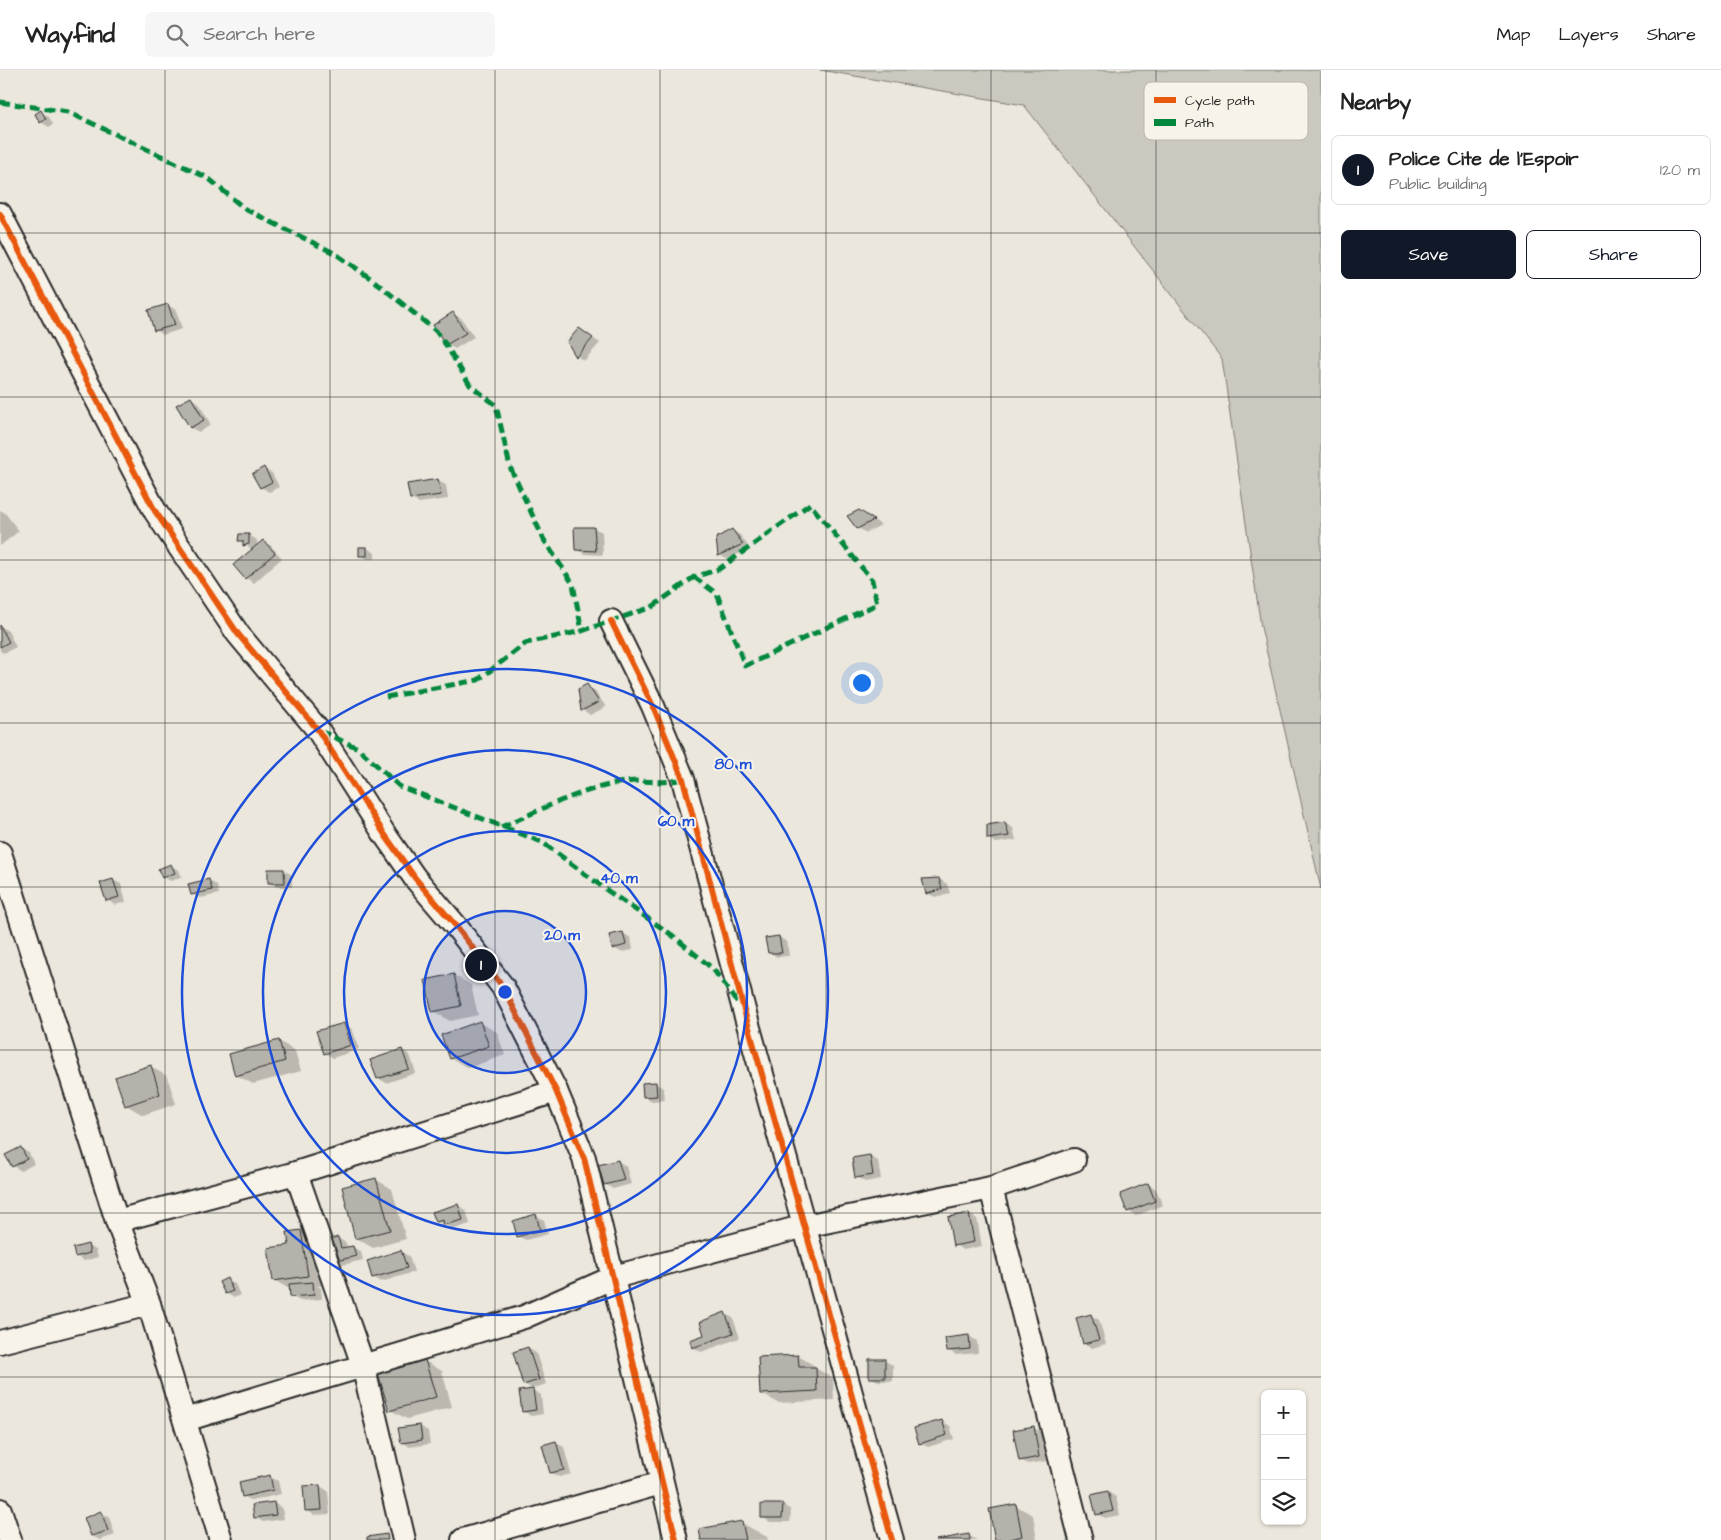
<!DOCTYPE html>
<html lang="en">
<head>
<meta charset="utf-8">
<style>
	body { margin:0; font-family:"Architects Daughter",sans-serif; background:#f6f6f6; color:#222 }
	.controls { position:absolute; right:15px; bottom:15px; display:grid; overflow:hidden; border-radius:8px; box-shadow:0 1px 4px #0004 }
	.controls button { width:45px; height:45px; display:grid; place-items:center; padding:0; border:0; border-bottom:1px solid #e0e0e0; background:#fff; color:#222; font:25px sans-serif }
	.you { position:absolute; left:861px; top:612px; width:18px; height:18px; margin:-12px; border:4px solid #fff; border-radius:50%; background:#1a73e8; box-shadow:0 0 0 8px #1a73e833 }
	.badge { display:grid; place-items:center; width:32px; height:32px; border-radius:50%; background:#111827; color:#fff; font-size:16px; font-weight:700 }
	.pin { position:absolute; translate:-50% -50%; border:2px solid #fff; box-shadow:0 1px 5px #0006 }
	.list { margin:0; padding:0; list-style:none }
	h2 { display:flex; justify-content:space-between; align-items:center; height:65px; margin:0; padding:0 20px; font-size:21px }
	h2 small { font-size:16px; font-weight:400; color:#767676 }
	.list li { display:grid; grid-template-columns:32px 1fr auto; gap:15px; align-items:center; box-sizing:border-box; height:70px; margin:0 10px 10px; padding:0 10px; border:1px solid #e0e0e0; border-radius:8px }
	.list b { display:block; font-size:19px; white-space:nowrap }
	.list p { margin:0; font-size:16px; white-space:nowrap; color:#767676 }
	.list em { font-size:16px; font-style:normal; color:#767676 }
	.actions { display:flex; gap:10px; padding:15px 20px }
	.actions a { flex:1; padding:11px 0; border:1px solid #111827; border-radius:8px; text-align:center; font-size:18px; color:#111827 }
	.actions .main { background:#111827; color:#fff }
	.icon { flex:none; width:28px; height:28px; fill:none; stroke:currentColor; stroke-width:2; stroke-linecap:round; stroke-linejoin:round }
	.map { position:relative; flex:none; width:1321px; height:1470px; overflow:hidden }
	header { display:flex; align-items:center; gap:30px; box-sizing:border-box; height:70px; padding:0 25px; background:#fff; border-bottom:1px solid #e0e0e0 }
	header strong { font-size:24px }
	nav { display:flex; gap:28px; margin-inline-start:auto; font-size:18px }
	.search { width:350px; height:45px; background:#f6f6f6; display:flex; align-items:center; gap:12px; box-sizing:border-box; padding:0 18px; border-radius:8px; color:#767676; font-size:19px }
	main { display:flex }
	aside { flex:1; background:#fff }
	.map>svg:first-child { display:block }
</style>
</head>
<body>
<header>
<strong>Wayfind</strong>
<div class="search"><svg class="icon" aria-label="search" viewBox="0 0 24 24"><circle cx="10" cy="10" r="6"/><path d="M15 15l6 6"/></svg>Search here</div>
<nav><a>Map</a><a>Layers</a><a>Share</a></nav>
</header>
<main>
<div class="map">
<svg width="1321" height="1470" viewBox="0 0 1321 1470">
	<rect width="100%" height="100%" fill="#ebe7dd"/>
	<filter id="ink" filterUnits="userSpaceOnUse"><feTurbulence type="fractalNoise" baseFrequency=".02" numOctaves="2"/><feDisplacementMap in="SourceGraphic" scale="10" xChannelSelector="R" yChannelSelector="G"/><feConvolveMatrix kernelMatrix="1 2 1 2 8 2 1 2 1" color-interpolation-filters="sRGB"/></filter>
	<g filter="url(#ink)">
		<!-- green -->
		<path fill="#cbc8bf" stroke="#7b7a75" d="M 820,0 L 1321,0 L 1321,819 L 1261,557 L 1222,289 L 1024,35 Z"/>
		<!-- shadow -->
		<g fill="#0003">
			<path d="M 41,42 L 49,47 L 53,54 L 49,57 L 41,52 Z"/>
			<path d="M 168,235 L 176,240 L 182,259 L 163,265 L 155,260 Z"/>
			<path d="M 453,244 L 461,248 L 474,267 L 455,279 L 447,274 Z"/>
			<path d="M 587,264 L 600,273 L 584,291 L 577,286 Z"/>
			<path d="M 191,328 L 199,333 L 211,355 L 199,362 L 191,358 Z"/>
			<path d="M 264,399 L 272,403 L 279,417 L 269,422 L 261,417 Z"/>
			<path d="M 438,411 L 446,415 L 448,429 L 419,433 L 411,429 Z"/>
			<path d="M 0,440 L 5,443 L 19,461 L 0,476 Z"/>
			<path d="M 868,446 L 881,455 L 866,463 L 858,458 Z"/>
			<path d="M 594,458 L 602,462 L 603,485 L 584,484 L 576,479 Z"/>
			<path d="M 732,460 L 740,465 L 750,479 L 727,489 L 719,485 Z"/>
			<path d="M 249,465 L 257,470 L 257,477 L 263,471 L 271,476 L 282,488 L 254,513 L 246,508 L 252,480 L 240,470 Z"/>
			<path d="M 367,478 L 375,483 L 375,489 L 368,489 L 360,485 Z"/>
			<path d="M 0,556 L 8,561 L 16,577 L 4,583 L 0,581 Z"/>
			<path d="M 587,616 L 595,621 L 606,637 L 590,645 L 583,640 L 580,620 Z"/>
			<path d="M 1005,753 L 1013,758 L 1016,770 L 996,773 L 988,769 Z"/>
			<path d="M 171,796 L 179,800 L 182,807 L 171,811 L 163,807 Z"/>
			<path d="M 284,800 L 292,805 L 292,817 L 277,817 L 269,813 Z"/>
			<path d="M 939,809 L 947,814 L 950,823 L 935,827 L 927,823 Z"/>
			<path d="M 113,810 L 121,814 L 126,832 L 115,835 L 107,830 Z"/>
			<path d="M 209,811 L 217,815 L 219,824 L 200,828 L 192,824 Z"/>
			<path d="M 623,863 L 631,868 L 633,880 L 621,882 L 613,878 Z"/>
			<path d="M 779,867 L 787,872 L 789,886 L 777,887 L 769,882 Z"/>
			<path d="M 454,905 L 471,915 L 478,945 L 450,951 L 433,941 Z"/>
			<path d="M 480,953 L 497,962 L 505,985 L 468,998 L 451,988 Z"/>
			<path d="M 344,954 L 352,959 L 359,979 L 333,988 L 325,983 Z"/>
			<path d="M 279,971 L 295,981 L 301,1001 L 253,1014 L 236,1005 Z"/>
			<path d="M 402,980 L 410,985 L 416,1003 L 386,1013 L 378,1008 Z"/>
			<path d="M 151,997 L 167,1006 L 176,1034 L 143,1045 L 126,1035 Z"/>
			<path d="M 655,1013 L 663,1018 L 665,1030 L 652,1031 L 644,1026 Z"/>
			<path d="M 21,1079 L 29,1083 L 34,1094 L 21,1101 L 13,1096 Z"/>
			<path d="M 869,1086 L 878,1091 L 881,1109 L 865,1112 L 857,1107 Z"/>
			<path d="M 618,1091 L 626,1096 L 631,1114 L 613,1119 L 605,1114 Z"/>
			<path d="M 375,1109 L 392,1119 L 406,1169 L 373,1178 L 356,1168 Z"/>
			<path d="M 1148,1114 L 1156,1119 L 1163,1135 L 1136,1146 L 1128,1141 Z"/>
			<path d="M 458,1135 L 466,1140 L 470,1154 L 454,1159 L 437,1152 Z"/>
			<path d="M 969,1144 L 977,1149 L 982,1176 L 963,1180 L 955,1175 Z"/>
			<path d="M 536,1145 L 544,1150 L 548,1164 L 526,1170 L 518,1166 Z"/>
			<path d="M 301,1161 L 318,1171 L 325,1215 L 317,1216 L 321,1218 L 322,1229 L 300,1231 L 292,1227 L 291,1220 L 274,1210 L 291,1176 Z"/>
			<path d="M 338,1168 L 346,1173 L 347,1178 L 353,1177 L 361,1182 L 363,1190 L 338,1196 Z"/>
			<path d="M 88,1176 L 96,1180 L 98,1187 L 84,1191 L 76,1186 Z"/>
			<path d="M 401,1182 L 409,1186 L 414,1202 L 381,1212 L 373,1207 Z"/>
			<path d="M 227,1210 L 235,1214 L 240,1225 L 234,1228 L 226,1223 Z"/>
			<path d="M 725,1244 L 733,1248 L 740,1268 L 701,1282 L 693,1277 Z"/>
			<path d="M 1091,1245 L 1099,1250 L 1106,1274 L 1092,1278 L 1084,1273 Z"/>
			<path d="M 969,1266 L 977,1271 L 978,1283 L 956,1285 L 948,1280 Z"/>
			<path d="M 528,1278 L 536,1283 L 546,1314 L 532,1319 L 524,1314 Z"/>
			<path d="M 798,1286 L 815,1296 L 815,1298 L 833,1308 L 834,1330 L 778,1333 L 761,1323 Z"/>
			<path d="M 425,1291 L 442,1301 L 452,1337 L 407,1349 L 390,1340 Z"/>
			<path d="M 885,1291 L 893,1295 L 893,1311 L 878,1311 L 870,1307 Z"/>
			<path d="M 533,1320 L 541,1325 L 543,1344 L 531,1346 L 523,1341 Z"/>
			<path d="M 942,1351 L 950,1356 L 954,1369 L 928,1377 L 920,1373 Z"/>
			<path d="M 420,1356 L 428,1361 L 430,1374 L 410,1377 L 402,1372 Z"/>
			<path d="M 1033,1357 L 1041,1362 L 1047,1391 L 1028,1394 L 1020,1390 Z"/>
			<path d="M 556,1373 L 564,1377 L 571,1404 L 559,1407 L 551,1403 Z"/>
			<path d="M 270,1407 L 278,1411 L 281,1424 L 251,1431 L 243,1426 Z"/>
			<path d="M 320,1416 L 328,1421 L 330,1444 L 314,1445 L 306,1440 Z"/>
			<path d="M 1108,1422 L 1116,1427 L 1120,1445 L 1105,1448 L 1097,1444 Z"/>
			<path d="M 274,1433 L 282,1438 L 284,1449 L 263,1452 L 255,1447 Z"/>
			<path d="M 783,1435 L 791,1440 L 790,1452 L 770,1452 L 762,1447 Z"/>
			<path d="M 1016,1436 L 1033,1445 L 1037,1470 L 997,1470 Z"/>
			<path d="M 101,1443 L 109,1447 L 115,1465 L 100,1470 L 92,1466 Z"/>
			<path d="M 742,1453 L 767,1467 L 768,1470 L 702,1470 Z"/>
			<path d="M 968,1465 L 977,1470 L 942,1470 Z"/>
		</g>
		<!-- building -->
		<g fill="#b5b2ab" stroke="#2b2b2b">
			<path d="M 41,40 L 46,49 L 40,53 L 35,44 Z"/>
			<path d="M 168,234 L 175,255 L 154,261 L 148,240 Z"/>
			<path d="M 453,242 L 466,263 L 446,275 L 433,255 Z"/>
			<path d="M 579,258 L 593,268 L 576,287 L 567,272 Z"/>
			<path d="M 191,327 L 204,350 L 190,358 L 176,335 Z"/>
			<path d="M 264,397 L 272,412 L 260,418 L 252,404 Z"/>
			<path d="M 438,409 L 441,425 L 410,429 L 407,414 Z"/>
			<path d="M 859,440 L 874,450 L 857,459 L 847,446 Z"/>
			<path d="M 574,457 L 594,457 L 596,481 L 575,480 Z"/>
			<path d="M 732,459 L 743,474 L 718,486 L 716,468 Z"/>
			<path d="M 239,464 L 249,464 L 249,474 L 243,476 L 243,471 L 238,471 Z"/>
			<path d="M 263,470 L 275,483 L 245,509 L 233,495 Z"/>
			<rect x="359" y="477" width="8" height="9"/>
			<path d="M 0,555 L 9,572 L 0,577 Z"/>
			<path d="M 587,614 L 599,632 L 581,641 L 578,619 Z"/>
			<path d="M 1005,752 L 1009,766 L 987,769 L 987,755 Z"/>
			<path d="M 171,794 L 175,803 L 162,808 L 158,799 Z"/>
			<path d="M 268,799 L 284,799 L 285,813 L 268,813 Z"/>
			<path d="M 939,808 L 942,819 L 926,824 L 922,809 Z"/>
			<path d="M 113,809 L 119,827 L 106,831 L 100,813 Z"/>
			<path d="M 209,809 L 212,820 L 191,825 L 188,814 Z"/>
			<path d="M 623,862 L 626,875 L 612,879 L 609,865 Z"/>
			<path d="M 779,866 L 782,883 L 768,883 L 765,868 Z"/>
			<path d="M 454,904 L 461,936 L 432,942 L 425,910 Z"/>
			<path d="M 480,951 L 489,976 L 450,989 L 441,965 Z"/>
			<path d="M 344,953 L 351,975 L 324,984 L 316,961 Z"/>
			<path d="M 279,970 L 285,991 L 235,1006 L 229,984 Z"/>
			<path d="M 402,979 L 409,999 L 377,1009 L 370,990 Z"/>
			<path d="M 151,995 L 160,1024 L 125,1036 L 115,1007 Z"/>
			<path d="M 656,1012 L 657,1026 L 643,1027 L 642,1013 Z"/>
			<path d="M 21,1077 L 27,1089 L 12,1097 L 5,1085 Z"/>
			<path d="M 870,1085 L 873,1105 L 855,1108 L 852,1088 Z"/>
			<path d="M 618,1090 L 624,1110 L 604,1115 L 598,1095 Z"/>
			<path d="M 376,1108 L 390,1160 L 355,1169 L 342,1117 Z"/>
			<path d="M 1148,1113 L 1155,1131 L 1127,1142 L 1120,1124 Z"/>
			<path d="M 458,1134 L 463,1150 L 444,1155 L 443,1150 L 436,1152 L 432,1142 Z"/>
			<path d="M 969,1143 L 974,1172 L 953,1176 L 948,1147 Z"/>
			<path d="M 536,1144 L 540,1160 L 517,1167 L 513,1151 Z"/>
			<path d="M 301,1160 L 308,1206 L 273,1211 L 268,1178 L 289,1175 L 287,1162 Z"/>
			<path d="M 338,1167 L 341,1178 L 353,1176 L 356,1186 L 329,1193 L 323,1171 Z"/>
			<path d="M 88,1174 L 90,1183 L 75,1187 L 73,1178 Z"/>
			<path d="M 401,1180 L 407,1198 L 372,1208 L 367,1191 Z"/>
			<path d="M 227,1208 L 233,1221 L 225,1224 L 219,1212 Z"/>
			<path d="M 313,1212 L 314,1225 L 290,1227 L 289,1214 Z"/>
			<path d="M 725,1242 L 733,1263 L 692,1278 L 690,1270 L 704,1265 L 700,1252 Z"/>
			<path d="M 1091,1244 L 1099,1270 L 1083,1274 L 1076,1248 Z"/>
			<path d="M 969,1265 L 970,1279 L 947,1281 L 945,1268 Z"/>
			<path d="M 528,1277 L 539,1310 L 523,1315 L 513,1282 Z"/>
			<path d="M 798,1285 L 799,1297 L 816,1297 L 817,1321 L 760,1324 L 758,1287 Z"/>
			<rect x="869" y="1289" width="16" height="19"/>
			<path d="M 425,1290 L 436,1327 L 389,1341 L 378,1303 Z"/>
			<path d="M 533,1319 L 536,1340 L 522,1342 L 519,1321 Z"/>
			<path d="M 942,1350 L 947,1365 L 919,1374 L 914,1358 Z"/>
			<path d="M 420,1355 L 422,1370 L 401,1373 L 398,1358 Z"/>
			<path d="M 1034,1356 L 1039,1387 L 1019,1391 L 1013,1360 Z"/>
			<path d="M 556,1371 L 564,1400 L 550,1403 L 542,1375 Z"/>
			<path d="M 270,1405 L 273,1420 L 242,1427 L 239,1412 Z"/>
			<path d="M 320,1415 L 322,1440 L 305,1441 L 303,1416 Z"/>
			<path d="M 1108,1421 L 1113,1441 L 1096,1445 L 1091,1425 Z"/>
			<path d="M 274,1432 L 276,1445 L 254,1448 L 252,1435 Z"/>
			<path d="M 761,1434 L 783,1434 L 782,1448 L 761,1448 Z"/>
			<path d="M 1016,1434 L 1022,1466 L 1007,1470 L 995,1470 L 989,1439 Z"/>
			<path d="M 101,1441 L 108,1461 L 91,1466 L 84,1448 Z"/>
			<path d="M 742,1451 L 746,1470 L 701,1470 L 699,1459 Z"/>
			<path d="M 387,1464 L 388,1470 L 367,1470 L 367,1467 Z"/>
			<path d="M 969,1464 L 970,1470 L 936,1470 Z"/>
		</g>
		<g fill="none" stroke-linecap="round" stroke-linejoin="round">
			<!-- minor casing -->
			<g stroke="#2b2b2b" stroke-width="26">
				<g id="minor">
					<path d="M 0,144 L 155,441 L 238,564 L 318,660 L 385,765 L 415,808 L 455,855 L 503,917 L 556,1021 L 584,1088 L 676,1470"/>
					<path d="M 611,551 L 653,636 L 683,709 L 744,940 L 892,1470"/>
					<path d="M 0,783 L 117,1151 L 149,1234 L 221,1470"/>
					<path d="M 296,1103 L 363,1295 L 404,1470"/>
					<path d="M 991,1118 L 1081,1470"/>
					<path d="M 117,1151 L 296,1103 L 556,1021"/>
					<path d="M 0,1272 L 149,1234"/>
					<path d="M 185,1350 L 524,1247 L 614,1207 L 805,1156 L 991,1118 L 1074,1090"/>
					<path d="M 0,1440 L 10,1470"/>
					<path d="M 463,1470 L 661,1413"/>
				</g>
			</g>
			<!-- minor -->
			<use href="#minor" stroke="#f7f3e8" stroke-width="22"/>
			<!-- quiet -->
			<g stroke="#00873e" stroke-width="5" stroke-dasharray="10 5" stroke-linecap="butt">
				<path d="M 0,32 L 68,42 L 208,108 L 245,139 L 336,184 L 373,210 L 436,261 L 446,275 L 470,315 L 496,335 L 510,397 L 544,470 L 573,514 L 582,561"/>
				<path d="M 386,627 L 478,610 L 526,573 L 582,561 L 652,537 L 694,507 L 719,499 L 810,434 L 872,510 L 877,534 L 745,596 L 717,524 L 694,507"/>
				<path d="M 320,661 L 358,678 L 399,716 L 542,772 L 608,821 L 672,865 L 713,899 L 739,934"/>
				<path d="M 501,757 C 541,740 582,718 625,712 C 646,709 660,715 683,709"/>
			</g>
			<!-- cycleway casing -->
			<g stroke="#f7f3e8" stroke-width="9">
				<g id="cycleway">
					<path d="M 0,144 L 155,441 L 238,564 L 318,660 L 385,765 L 415,808 L 455,855 L 503,917 L 556,1021 L 584,1088 L 676,1470"/>
					<path d="M 611,551 L 653,636 L 683,709 L 744,940 L 892,1470"/>
				</g>
			</g>
			<!-- cycleway -->
			<use href="#cycleway" stroke="#e8590c" stroke-width="6"/>
		</g>
	</g>
	<!-- grid -->
	<path fill="none" stroke="#2b2b2b" stroke-width="1" stroke-opacity="0.55" d="M 165,0 L 165,1470M 330,0 L 330,1470M 495,0 L 495,1470M 660,0 L 660,1470M 826,0 L 826,1470M 991,0 L 991,1470M 1156,0 L 1156,1470M 0,163 L 1321,163M 0,327 L 1321,327M 0,490 L 1321,490M 0,653 L 1321,653M 0,817 L 1321,817M 0,980 L 1321,980M 0,1143 L 1321,1143M 0,1307 L 1321,1307"/>
	<!-- distance rings -->
	<circle cx="505" cy="922" r="81" fill="#1d4ed8" fill-opacity=".12"/>
	<g fill="none" stroke="#1d4ed8" stroke-width="2.5">
		<circle cx="505" cy="922" r="81"/>
		<circle cx="505" cy="922" r="161"/>
		<circle cx="505" cy="922" r="242"/>
		<circle cx="505" cy="922" r="323"/>
	</g>
	<!-- legend -->
	<rect x="1144" y="12" width="164" height="58" rx="8" fill="#f7f3e8" stroke="#bab7af" stroke-width="1"/>
	<rect x="1154" y="27" width="22" height="6" fill="#e8590c"/>
	<rect x="1154" y="49" width="22" height="7" fill="#00873e"/>
	<g font-size="14" fill="#2b2b2b">
		<text x="1185" y="35">Cycle path</text>
		<text x="1185" y="57">Path</text>
	</g>
	<circle cx="505" cy="922" r="8" fill="#1d4ed8" stroke="#f7f3e8" stroke-width="2.5"/>
	<g font-size="15" text-anchor="middle" font-weight="bold" fill="#1d4ed8" stroke="#f7f3e8" stroke-width="4" stroke-linejoin="round" paint-order="stroke">
		<text x="733" y="699">80 m</text>
		<text x="676" y="756">60 m</text>
		<text x="619" y="813">40 m</text>
		<text x="562" y="870">20 m</text>
	</g>
</svg>
<div class="controls">
<button>+</button>
<button>−</button>
<button><svg class="icon" aria-label="layers" viewBox="0 0 24 24"><path d="M12 4l9 5-9 5-9-5zM3 14l9 5 9-5"/></svg></button>
</div>
<div class="you"></div>
<div class="pin badge" style="left:481px;top:895px">1</div>
</div>
<aside>
<h2>Nearby<small></small></h2>
<ul class="list">
<li><span class="badge">1</span><div><b>Police Cite de l'Espoir</b><p>Public building</p></div><em>120 m</em></li>
</ul>
<div class="actions"><a class="main">Save</a><a>Share</a></div>
</aside>
</main>
</body>
</html>
